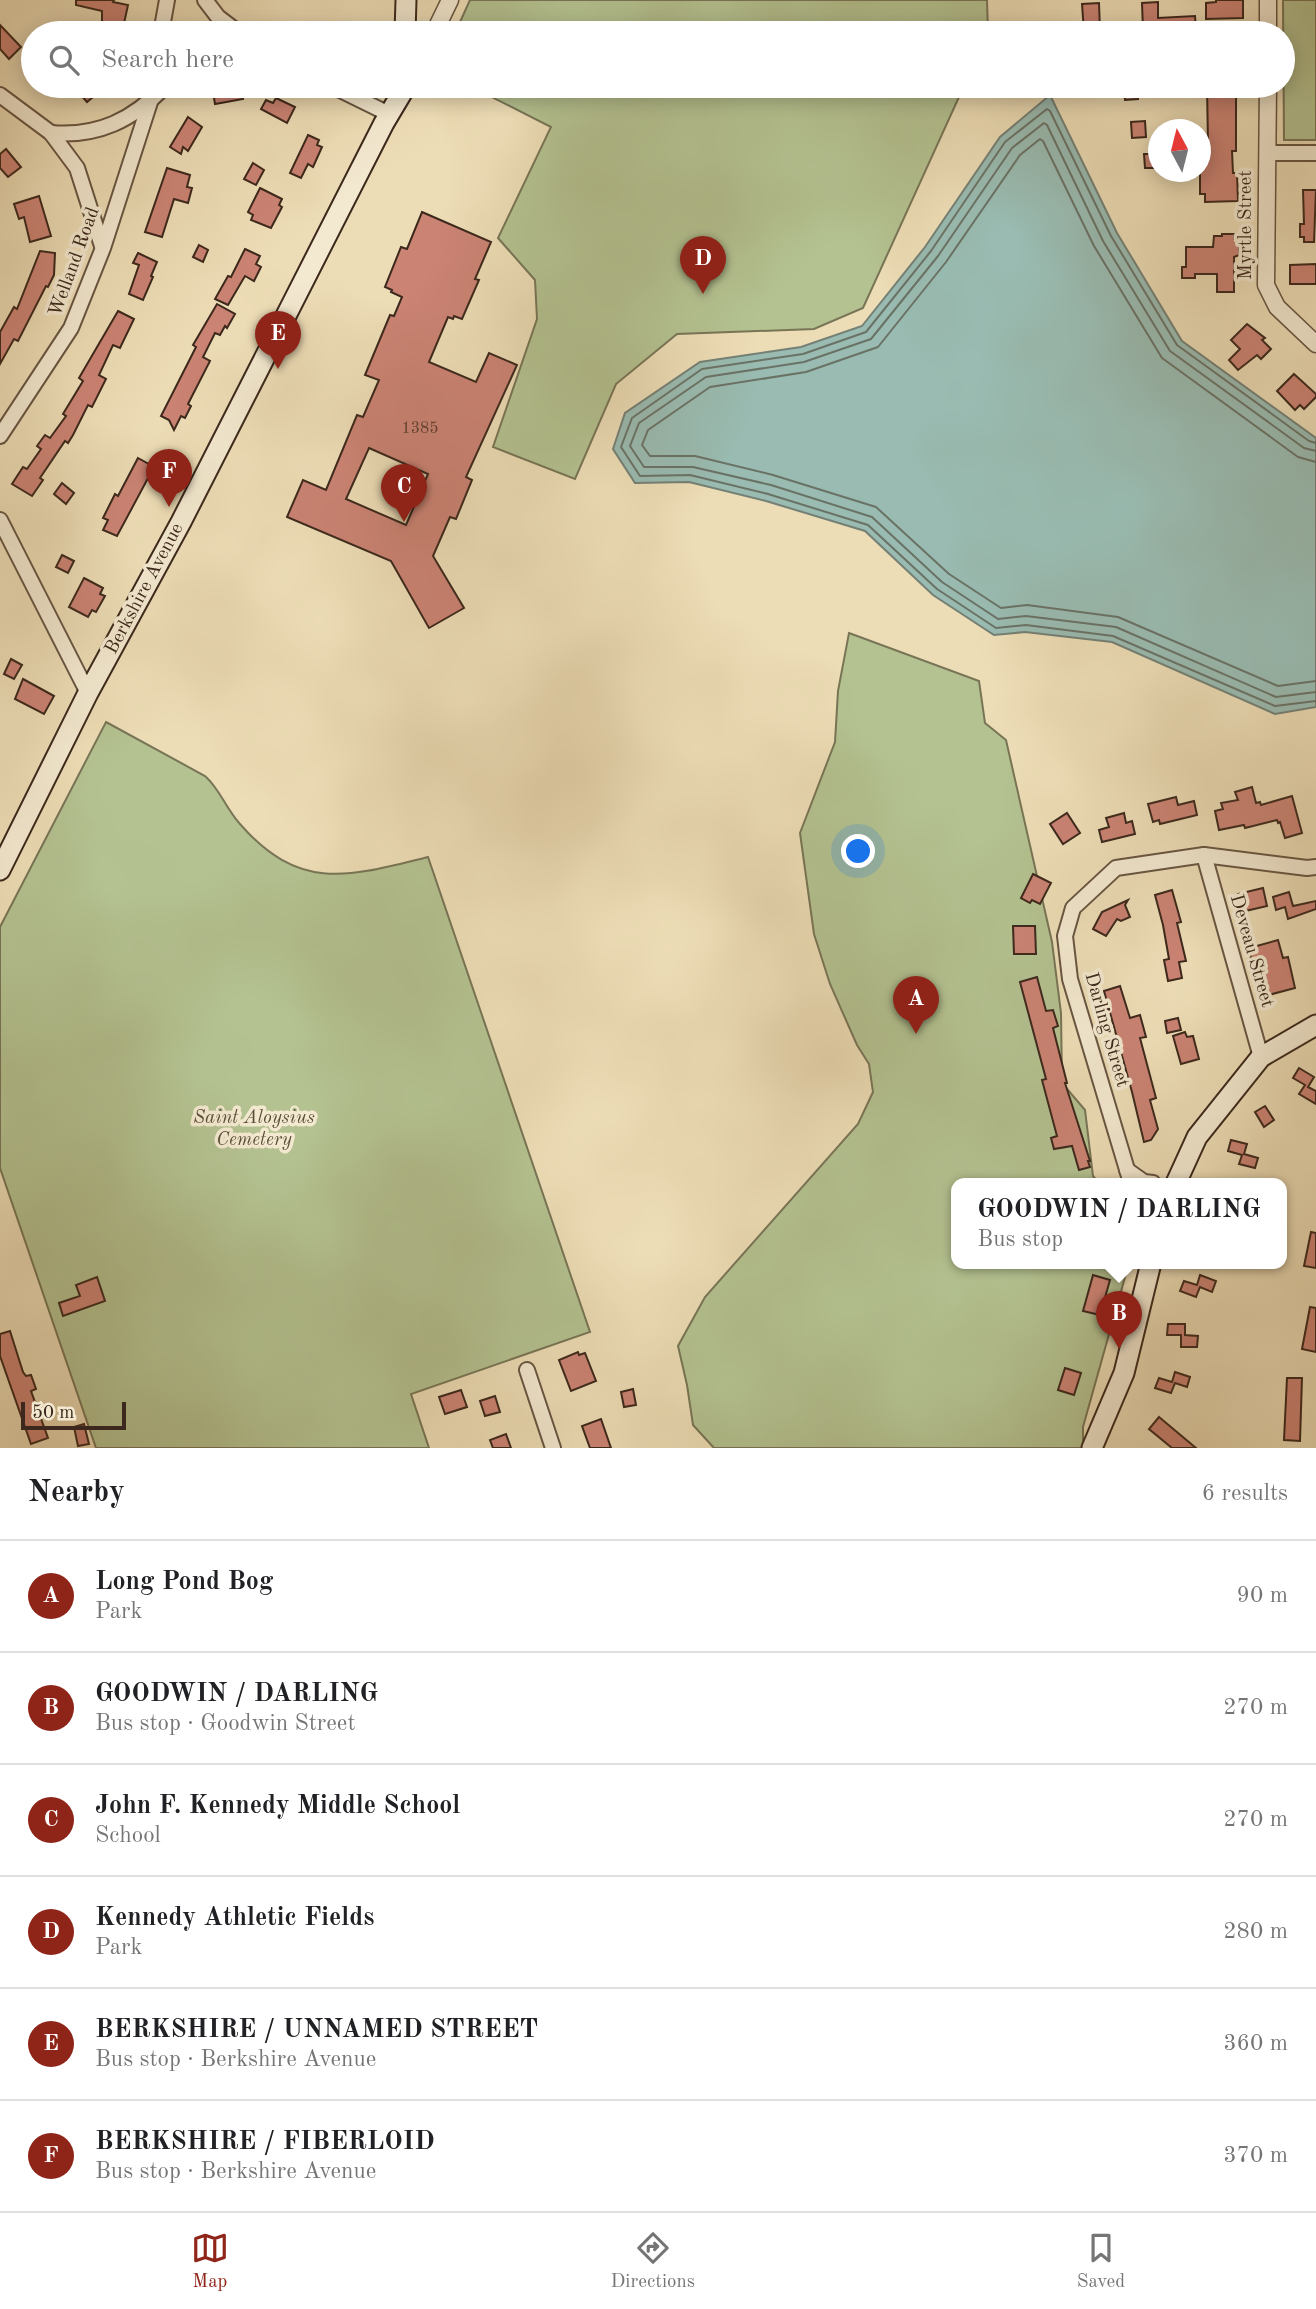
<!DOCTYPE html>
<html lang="en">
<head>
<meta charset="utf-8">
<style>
	body { margin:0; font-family:"Old Standard TT",serif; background:#f2f2f2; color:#202124 }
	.compass { position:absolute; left:1148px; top:119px; width:63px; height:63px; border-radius:50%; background:#fff; box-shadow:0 4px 18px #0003; rotate:353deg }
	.scale { position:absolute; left:21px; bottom:18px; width:105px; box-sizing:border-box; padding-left:7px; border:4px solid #3c281c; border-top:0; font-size:19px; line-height:24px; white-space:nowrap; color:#3c281c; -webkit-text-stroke:5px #f3e9d0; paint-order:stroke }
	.you { position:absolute; left:859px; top:852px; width:24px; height:24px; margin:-18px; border:5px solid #fff; border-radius:50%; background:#1a73e8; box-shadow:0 0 0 10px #1a73e833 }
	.badge { display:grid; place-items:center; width:46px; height:46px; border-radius:50%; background:#8f2418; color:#fff; font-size:23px; font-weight:700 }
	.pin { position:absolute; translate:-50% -58px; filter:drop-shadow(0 2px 4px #0008) }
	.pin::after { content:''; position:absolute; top:37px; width:24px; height:21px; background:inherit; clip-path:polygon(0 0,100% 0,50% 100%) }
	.popup { position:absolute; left:951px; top:1178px; width:336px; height:91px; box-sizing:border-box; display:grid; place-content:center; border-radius:14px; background:#fff; filter:drop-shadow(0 2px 5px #0005); font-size:23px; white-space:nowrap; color:#757577 }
	.popup b { font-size:26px; color:#202124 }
	.popup::after { content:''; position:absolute; left:50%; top:100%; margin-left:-14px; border:14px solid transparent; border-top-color:#fff }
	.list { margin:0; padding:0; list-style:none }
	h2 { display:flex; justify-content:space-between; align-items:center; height:91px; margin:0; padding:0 28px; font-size:30px }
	h2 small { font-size:23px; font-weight:400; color:#757577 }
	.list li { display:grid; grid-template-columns:46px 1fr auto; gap:21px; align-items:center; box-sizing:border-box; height:112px; padding:0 28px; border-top:2px solid #e0e0e0 }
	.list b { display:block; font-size:26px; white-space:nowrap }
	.list p { margin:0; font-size:23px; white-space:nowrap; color:#757577 }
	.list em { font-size:23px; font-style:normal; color:#757577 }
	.icon { flex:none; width:38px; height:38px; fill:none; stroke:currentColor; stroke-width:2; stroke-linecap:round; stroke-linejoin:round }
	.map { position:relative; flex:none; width:1316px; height:1448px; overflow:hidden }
	.search { position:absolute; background:#fff; box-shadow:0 4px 18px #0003; left:21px; right:21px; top:21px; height:77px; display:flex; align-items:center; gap:18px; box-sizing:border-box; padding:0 24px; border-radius:38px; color:#757577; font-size:26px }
	.sheet { height:763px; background:#fff }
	nav { display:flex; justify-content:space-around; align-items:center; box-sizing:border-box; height:98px; border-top:2px solid #e0e0e0; background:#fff; font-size:19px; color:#757577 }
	nav a { display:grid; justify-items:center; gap:4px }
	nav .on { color:#8f2418 }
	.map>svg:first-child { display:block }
</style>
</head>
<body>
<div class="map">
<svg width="1316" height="1448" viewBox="0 0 1316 1448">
	<rect width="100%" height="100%" fill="#edddb6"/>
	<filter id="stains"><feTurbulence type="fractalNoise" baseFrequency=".00286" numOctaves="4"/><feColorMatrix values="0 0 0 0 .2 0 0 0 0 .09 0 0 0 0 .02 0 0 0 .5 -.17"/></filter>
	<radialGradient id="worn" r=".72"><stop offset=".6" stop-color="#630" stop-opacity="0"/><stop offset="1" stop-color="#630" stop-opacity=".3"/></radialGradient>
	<!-- green -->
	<g fill="#b4c291" stroke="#787556" stroke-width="2">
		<path d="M 470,0 L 987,0 L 988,33 L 455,33 Z"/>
		<path d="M 1283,0 L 1316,0 L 1316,140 L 1284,140 Z"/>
		<path d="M 470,86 L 964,86 L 863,308 L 814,329 L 677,334 L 616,384 L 575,479 L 493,447 L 537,319 L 535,280 L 498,238 L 551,127 Z"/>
		<path d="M 849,633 L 979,681 L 985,723 L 1006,740 L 1052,942 L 1061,1013 L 1062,1083 L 1085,1110 L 1093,1176 L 1099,1183 L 956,1183 L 956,1263 L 1129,1263 L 1083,1427 L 1083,1448 L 714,1448 L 693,1425 L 687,1385 L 678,1346 L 705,1297 L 858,1124 L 873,1092 L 869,1064 L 857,1045 L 830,984 L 814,934 L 800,833 L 835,742 L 838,691 Z"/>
		<path d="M 106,722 L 205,776 C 220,789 226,809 240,824 C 300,893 351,876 428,857 L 590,1332 L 411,1394 L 429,1448 L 96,1448 L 0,1168 L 0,927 Z"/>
	</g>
	<!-- water -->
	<path fill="#99bbb1" stroke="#748075" stroke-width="2" d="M 1050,95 L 1117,233 L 1182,341 L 1316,438 L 1316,707 L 1275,714 L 1112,642 L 1025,632 L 994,635 L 933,595 L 865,531 L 766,501 L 689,482 L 635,483 L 613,449 L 625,413 L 700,362 L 801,347 L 862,326 L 925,247 L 1000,137 Z"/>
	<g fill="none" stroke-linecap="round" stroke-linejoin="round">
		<!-- shore -->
		<g stroke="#6a7266" stroke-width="2">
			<path d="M 1316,443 L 1309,441 L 1177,345 L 1111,236 L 1050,111 L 1047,109 L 1005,142 L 931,251 L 866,332 L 803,354 L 702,369 L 632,418 L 621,447 L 640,476 L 690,475 L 768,494 L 868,525 L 937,589 L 996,628 L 1026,625 L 1113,636 L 1275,706 L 1316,701"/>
			<path d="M 1316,451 L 1304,448 L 1170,351 L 1103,241 L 1047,125 L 1044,123 L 1012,148 L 938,256 L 871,339 L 804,362 L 706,377 L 639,423 L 630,446 L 644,467 L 693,467 L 771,485 L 872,517 L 942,582 L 998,619 L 1026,616 L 1116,627 L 1276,697 L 1316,692"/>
			<path d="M 1316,462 L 1298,457 L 1162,358 L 1094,246 L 1043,141 L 1040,139 L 1020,155 L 946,262 L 878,347 L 806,372 L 710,387 L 648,430 L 642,445 L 650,456 L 695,456 L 773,475 L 876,507 L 949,574 L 1001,608 L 1027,605 L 1118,617 L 1278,686 L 1316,681"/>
		</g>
	</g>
	<!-- building -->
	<g fill="#cb8374" stroke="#3c281c" stroke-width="2" fill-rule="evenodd">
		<path d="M 76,0 L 114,0 L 113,2 L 128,5 L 123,28 L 102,23 L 102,11 L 76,5 Z"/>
		<path d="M 1216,0 L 1243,0 L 1243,18 L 1206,19 L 1206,3 L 1216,2 Z"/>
		<path d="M 1158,2 L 1158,18 L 1195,16 L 1196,29 L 1143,30 L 1142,3 Z"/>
		<path d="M 1099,3 L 1100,31 L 1084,32 L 1082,4 Z"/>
		<path d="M 0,25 L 21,47 L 9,59 L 0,49 Z"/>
		<path d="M 89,86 L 106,86 L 87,102 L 80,94 Z"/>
		<path d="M 226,86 L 241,86 L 243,99 L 215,104 L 213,92 Z"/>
		<path d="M 1124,86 L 1137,86 L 1138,99 L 1125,100 Z"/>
		<path d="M 1207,86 L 1236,86 L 1236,151 L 1232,151 L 1233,173 L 1237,173 L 1238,201 L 1205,202 L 1205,194 L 1200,194 L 1200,151 L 1204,151 L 1203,144 L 1208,144 Z"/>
		<path d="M 276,98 L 295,107 L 287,123 L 261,109 L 266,100 L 273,103 Z"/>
		<path d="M 188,117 L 202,127 L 188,151 L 183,147 L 181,154 L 170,147 Z"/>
		<path d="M 1145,121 L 1146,137 L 1132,138 L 1131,122 Z"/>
		<path d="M 308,135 L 319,140 L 317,145 L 322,147 L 313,167 L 308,164 L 301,178 L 290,173 Z"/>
		<path d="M 6,149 L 21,167 L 8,177 L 0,168 L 0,154 Z"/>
		<path d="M 1144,154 L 1158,154 L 1158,168 L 1145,168 Z"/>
		<path d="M 253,163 L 264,170 L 256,185 L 244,179 Z"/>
		<path d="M 167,168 L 190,175 L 187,187 L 192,188 L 188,203 L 174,199 L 162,237 L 145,232 Z"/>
		<path d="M 260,188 L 282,199 L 279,205 L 282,207 L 271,228 L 251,220 L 253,215 L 248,212 Z"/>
		<path d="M 1303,190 L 1316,190 L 1314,242 L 1304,242 L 1304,237 L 1300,237 L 1300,224 L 1304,224 Z"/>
		<path d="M 39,196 L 51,236 L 30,242 L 24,217 L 19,219 L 14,204 Z"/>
		<path d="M 422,212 L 491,242 L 475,279 L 479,280 L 462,319 L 454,316 L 453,319 L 448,317 L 429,362 L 476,382 L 489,353 L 517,365 L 466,477 L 472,480 L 456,519 L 450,517 L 433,556 L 464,608 L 429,628 L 391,561 L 287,517 L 303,480 L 326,490 L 357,415 L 363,417 L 379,380 L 365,375 L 390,315 L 394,316 L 402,297 L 391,292 L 392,290 L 385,287 L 401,247 L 407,249 ZM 369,448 L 428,474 L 406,525 L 346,499 Z"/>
		<path d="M 1222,234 L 1234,234 L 1234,239 L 1239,239 L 1239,255 L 1234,257 L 1234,292 L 1217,292 L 1217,274 L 1195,274 L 1195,278 L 1182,278 L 1182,267 L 1186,267 L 1186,247 L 1213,247 L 1214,236 L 1222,236 Z"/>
		<path d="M 199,245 L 208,250 L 203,262 L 193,257 Z"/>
		<path d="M 245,249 L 260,256 L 256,264 L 261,267 L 254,281 L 245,276 L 228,305 L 215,299 L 228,276 L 231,277 Z"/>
		<path d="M 40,251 L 55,253 L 54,275 L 48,287 L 46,286 L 18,341 L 14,339 L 0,364 L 0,332 L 14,307 L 17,309 Z"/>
		<path d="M 138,253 L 157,262 L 151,276 L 153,277 L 143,300 L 129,294 L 139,265 L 133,263 Z"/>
		<path d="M 1316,264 L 1316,284 L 1290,284 L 1290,265 Z"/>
		<path d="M 217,304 L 235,314 L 227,328 L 225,326 L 220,335 L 215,333 L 203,357 L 210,361 L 188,404 L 191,406 L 185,418 L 181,416 L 174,430 L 169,420 L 161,416 L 196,347 L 193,345 Z"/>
		<path d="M 118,311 L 134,319 L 120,348 L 113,345 L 99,375 L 106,379 L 92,407 L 88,405 L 73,435 L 68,443 L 65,441 L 40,478 L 43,480 L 32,496 L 12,484 L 23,467 L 27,469 L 41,449 L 37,446 L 45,435 L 50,438 L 66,416 L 63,414 L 83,381 L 79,378 Z"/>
		<path d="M 1247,324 L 1265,338 L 1262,340 L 1271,349 L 1261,359 L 1257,355 L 1238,370 L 1229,360 L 1240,349 L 1231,340 Z"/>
		<path d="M 1294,374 L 1316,394 L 1316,397 L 1304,409 L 1300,405 L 1295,410 L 1277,391 Z"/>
		<path d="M 138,458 L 154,467 L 117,536 L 103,530 L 108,520 L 103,518 L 115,494 L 118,496 Z"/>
		<path d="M 62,483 L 74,493 L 66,504 L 54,494 Z"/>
		<path d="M 62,555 L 74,561 L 68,573 L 56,567 Z"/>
		<path d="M 84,578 L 103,588 L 100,594 L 105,596 L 96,612 L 92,610 L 88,617 L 69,607 Z"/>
		<path d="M 11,659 L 22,665 L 14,679 L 4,674 Z"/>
		<path d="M 23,679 L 54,696 L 44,714 L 15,699 Z"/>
		<path d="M 1252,787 L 1256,803 L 1260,802 L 1261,805 L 1292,796 L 1302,833 L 1285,838 L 1280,822 L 1278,823 L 1277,820 L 1245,828 L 1244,825 L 1219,830 L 1215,811 L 1223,809 L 1221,803 L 1238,800 L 1235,792 Z"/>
		<path d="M 1176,797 L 1178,805 L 1194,801 L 1197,815 L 1160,824 L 1159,820 L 1153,822 L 1148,804 Z"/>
		<path d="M 1067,813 L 1080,833 L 1063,844 L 1050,824 Z"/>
		<path d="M 1124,813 L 1126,823 L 1132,821 L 1135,834 L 1102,842 L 1099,830 L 1109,827 L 1106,818 Z"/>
		<path d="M 1033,874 L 1051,883 L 1040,904 L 1032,900 L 1030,903 L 1021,898 Z"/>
		<path d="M 1263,888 L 1267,906 L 1237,913 L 1234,897 L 1238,896 L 1238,894 Z"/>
		<path d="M 1172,890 L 1181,922 L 1177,923 L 1186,961 L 1179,962 L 1182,978 L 1168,981 L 1164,960 L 1169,959 L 1163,925 L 1155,895 Z"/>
		<path d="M 1289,892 L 1293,906 L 1316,901 L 1316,909 L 1288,919 L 1285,907 L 1276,910 L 1273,897 Z"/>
		<path d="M 1128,900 L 1125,905 L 1130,917 L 1121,921 L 1117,919 L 1106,936 L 1093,929 L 1102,912 Z"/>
		<path d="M 1013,926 L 1035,926 L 1036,954 L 1014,954 Z"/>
		<path d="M 1278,940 L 1283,958 L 1288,957 L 1295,988 L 1261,997 L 1249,951 L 1253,949 L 1253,947 Z"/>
		<path d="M 1037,977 L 1046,1011 L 1053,1010 L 1058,1026 L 1053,1028 L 1067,1083 L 1065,1083 L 1090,1161 L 1088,1161 L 1090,1167 L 1079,1170 L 1072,1146 L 1054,1149 L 1051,1138 L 1057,1136 L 1042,1080 L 1046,1079 L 1020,982 Z"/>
		<path d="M 1120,986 L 1130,1018 L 1140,1015 L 1146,1037 L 1140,1038 L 1156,1098 L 1150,1100 L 1158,1129 L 1151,1140 L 1144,1142 L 1132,1092 L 1104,991 Z"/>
		<path d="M 1178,1018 L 1181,1030 L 1167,1033 L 1165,1021 Z"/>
		<path d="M 1185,1032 L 1187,1037 L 1193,1036 L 1199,1059 L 1181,1064 L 1173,1036 Z"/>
		<path d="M 1299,1068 L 1314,1077 L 1308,1087 L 1316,1091 L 1316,1104 L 1299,1094 L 1305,1085 L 1293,1078 Z"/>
		<path d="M 1265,1106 L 1274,1120 L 1264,1127 L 1255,1112 Z"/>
		<path d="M 1231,1140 L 1247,1144 L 1244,1154 L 1258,1158 L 1255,1168 L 1239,1164 L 1242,1155 L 1228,1151 Z"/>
		<path d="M 1311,1232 L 1316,1233 L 1316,1268 L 1304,1266 Z"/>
		<path d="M 1093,1275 L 1110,1280 L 1100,1315 L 1083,1311 Z"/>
		<path d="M 1200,1275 L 1216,1281 L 1212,1292 L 1200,1287 L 1196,1297 L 1180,1291 L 1184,1281 L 1197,1285 Z"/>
		<path d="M 97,1277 L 105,1301 L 63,1316 L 59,1303 L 80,1296 L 76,1285 Z"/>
		<path d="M 1310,1307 L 1316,1308 L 1316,1352 L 1302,1349 Z"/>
		<path d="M 1168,1324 L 1185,1324 L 1185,1335 L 1198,1336 L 1197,1347 L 1181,1347 L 1181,1335 L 1167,1335 Z"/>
		<path d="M 10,1331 L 23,1372 L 26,1376 L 31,1375 L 36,1389 L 31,1391 L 48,1438 L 31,1444 L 0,1356 L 0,1334 Z"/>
		<path d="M 578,1352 L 579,1355 L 585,1353 L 596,1381 L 571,1391 L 559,1360 Z"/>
		<path d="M 1065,1368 L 1081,1373 L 1074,1395 L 1058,1390 Z"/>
		<path d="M 1175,1372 L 1190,1377 L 1187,1387 L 1175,1383 L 1171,1393 L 1155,1388 L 1159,1378 L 1172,1382 Z"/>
		<path d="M 1287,1378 L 1302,1378 L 1300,1441 L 1284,1440 Z"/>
		<path d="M 633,1389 L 636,1405 L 624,1407 L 621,1392 Z"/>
		<path d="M 461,1390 L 467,1407 L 445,1414 L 439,1397 Z"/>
		<path d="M 495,1396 L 500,1412 L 485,1416 L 480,1401 Z"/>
		<path d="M 1159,1417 L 1196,1448 L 1172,1448 L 1149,1429 Z"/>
		<path d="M 601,1419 L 611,1448 L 590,1448 L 582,1426 Z"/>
		<path d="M 84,1424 L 89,1444 L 78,1446 L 74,1427 Z"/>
		<path d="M 506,1434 L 511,1448 L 493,1448 L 490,1440 Z"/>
	</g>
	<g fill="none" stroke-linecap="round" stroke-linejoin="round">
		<!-- minor casing -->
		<g stroke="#685542" stroke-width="18">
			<g id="minor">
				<path d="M 205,0 L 218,17 L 239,33"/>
				<path d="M 161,33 L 167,0"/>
				<path d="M 332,86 L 389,114"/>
				<path d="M 0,95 L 51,133 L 77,168 L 102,246"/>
				<path d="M 51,133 C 98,137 133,120 165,86"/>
				<path d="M 1267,153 L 1316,153"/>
				<path d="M 0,436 L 71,328 L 103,248 L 150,102 L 152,86"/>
				<path d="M 0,520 L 88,693"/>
				<path d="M 1204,855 L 1261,1057"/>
				<path d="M 1127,1170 L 1144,1182 L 1153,1183"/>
				<path d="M 1131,1183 L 1070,979 L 1065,936 L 1073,908 L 1116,868 L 1204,855 L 1307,868 L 1316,867"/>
				<path d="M 527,1370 L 553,1448"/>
			</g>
		</g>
		<!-- tertiary casing -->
		<g stroke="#685542" stroke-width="19">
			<g id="tertiary">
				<path d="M 434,33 L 450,0"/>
				<path d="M 1268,33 L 1268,0"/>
				<path d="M 1268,86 L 1266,285 L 1277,307 L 1316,344"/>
			</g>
		</g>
		<!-- secondary casing -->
		<g stroke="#3c281c" stroke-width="23">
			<g id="secondary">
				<path d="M 405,33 L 406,0"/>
				<path d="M 0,870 L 88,693 L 181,522 L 384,123 L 406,86"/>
				<path d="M 1176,1183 L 1197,1137 L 1261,1057 L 1316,1025"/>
				<path d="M 1092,1448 L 1124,1373 L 1151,1263"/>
			</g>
		</g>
		<!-- minor -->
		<use href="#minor" stroke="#f3e9d0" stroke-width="14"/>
		<!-- tertiary -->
		<use href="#tertiary" stroke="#f3e9d0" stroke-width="16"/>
		<!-- secondary -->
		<use href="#secondary" stroke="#f3e9d0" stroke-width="19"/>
	</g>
	<g text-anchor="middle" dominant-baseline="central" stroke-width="7" stroke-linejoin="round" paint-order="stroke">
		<!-- number labels -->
		<g font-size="16" fill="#603f32">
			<text x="420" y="429">1385</text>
		</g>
		<!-- street labels -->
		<g font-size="19" fill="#3c281c" stroke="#f3e9d0">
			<text transform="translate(1246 225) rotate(-90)">Myrtle Street</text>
			<text transform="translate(75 262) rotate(-70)">Welland Road</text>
			<text transform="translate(145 589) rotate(-62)">Berkshire Avenue</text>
			<text transform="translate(1251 951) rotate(74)">Deveau Street</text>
			<text transform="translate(1106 1030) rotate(74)">Darling Street</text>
		</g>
		<!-- park labels -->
		<g font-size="19" font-style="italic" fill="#5a4e39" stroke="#f3e9d0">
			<text x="254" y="1118">Saint Aloysius<tspan x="254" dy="22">Cemetery</tspan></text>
		</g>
	</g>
	<rect width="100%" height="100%" filter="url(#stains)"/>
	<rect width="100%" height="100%" fill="url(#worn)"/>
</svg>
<svg class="compass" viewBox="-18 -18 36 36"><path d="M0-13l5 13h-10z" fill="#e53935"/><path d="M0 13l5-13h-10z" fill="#757577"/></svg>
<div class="scale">50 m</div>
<div class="you"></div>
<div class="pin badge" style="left:916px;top:1034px">A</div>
<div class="pin badge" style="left:1119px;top:1349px">B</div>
<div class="popup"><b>GOODWIN / DARLING</b>Bus stop</div>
<div class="pin badge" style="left:404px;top:522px">C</div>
<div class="pin badge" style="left:703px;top:294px">D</div>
<div class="pin badge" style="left:278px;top:369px">E</div>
<div class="pin badge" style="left:169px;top:507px">F</div>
<div class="search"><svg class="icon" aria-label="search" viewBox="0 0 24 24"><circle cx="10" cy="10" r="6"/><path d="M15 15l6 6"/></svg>Search here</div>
</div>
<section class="sheet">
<h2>Nearby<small>6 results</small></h2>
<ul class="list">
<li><span class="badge">A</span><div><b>Long Pond Bog</b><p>Park</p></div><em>90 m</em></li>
<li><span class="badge">B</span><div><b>GOODWIN / DARLING</b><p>Bus stop · Goodwin Street</p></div><em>270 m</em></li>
<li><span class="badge">C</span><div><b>John F. Kennedy Middle School</b><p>School</p></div><em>270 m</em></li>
<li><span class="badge">D</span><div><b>Kennedy Athletic Fields</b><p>Park</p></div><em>280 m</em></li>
<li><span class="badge">E</span><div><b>BERKSHIRE / UNNAMED STREET</b><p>Bus stop · Berkshire Avenue</p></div><em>360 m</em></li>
<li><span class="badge">F</span><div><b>BERKSHIRE / FIBERLOID</b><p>Bus stop · Berkshire Avenue</p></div><em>370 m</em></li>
</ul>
</section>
<nav>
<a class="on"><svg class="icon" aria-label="map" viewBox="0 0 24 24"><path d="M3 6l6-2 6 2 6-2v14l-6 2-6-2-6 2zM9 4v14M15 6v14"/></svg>Map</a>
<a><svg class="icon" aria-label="directions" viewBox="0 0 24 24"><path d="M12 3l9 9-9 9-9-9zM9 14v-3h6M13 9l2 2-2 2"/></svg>Directions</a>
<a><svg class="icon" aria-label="saved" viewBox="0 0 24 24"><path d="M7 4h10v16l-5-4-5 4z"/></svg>Saved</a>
</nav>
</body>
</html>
